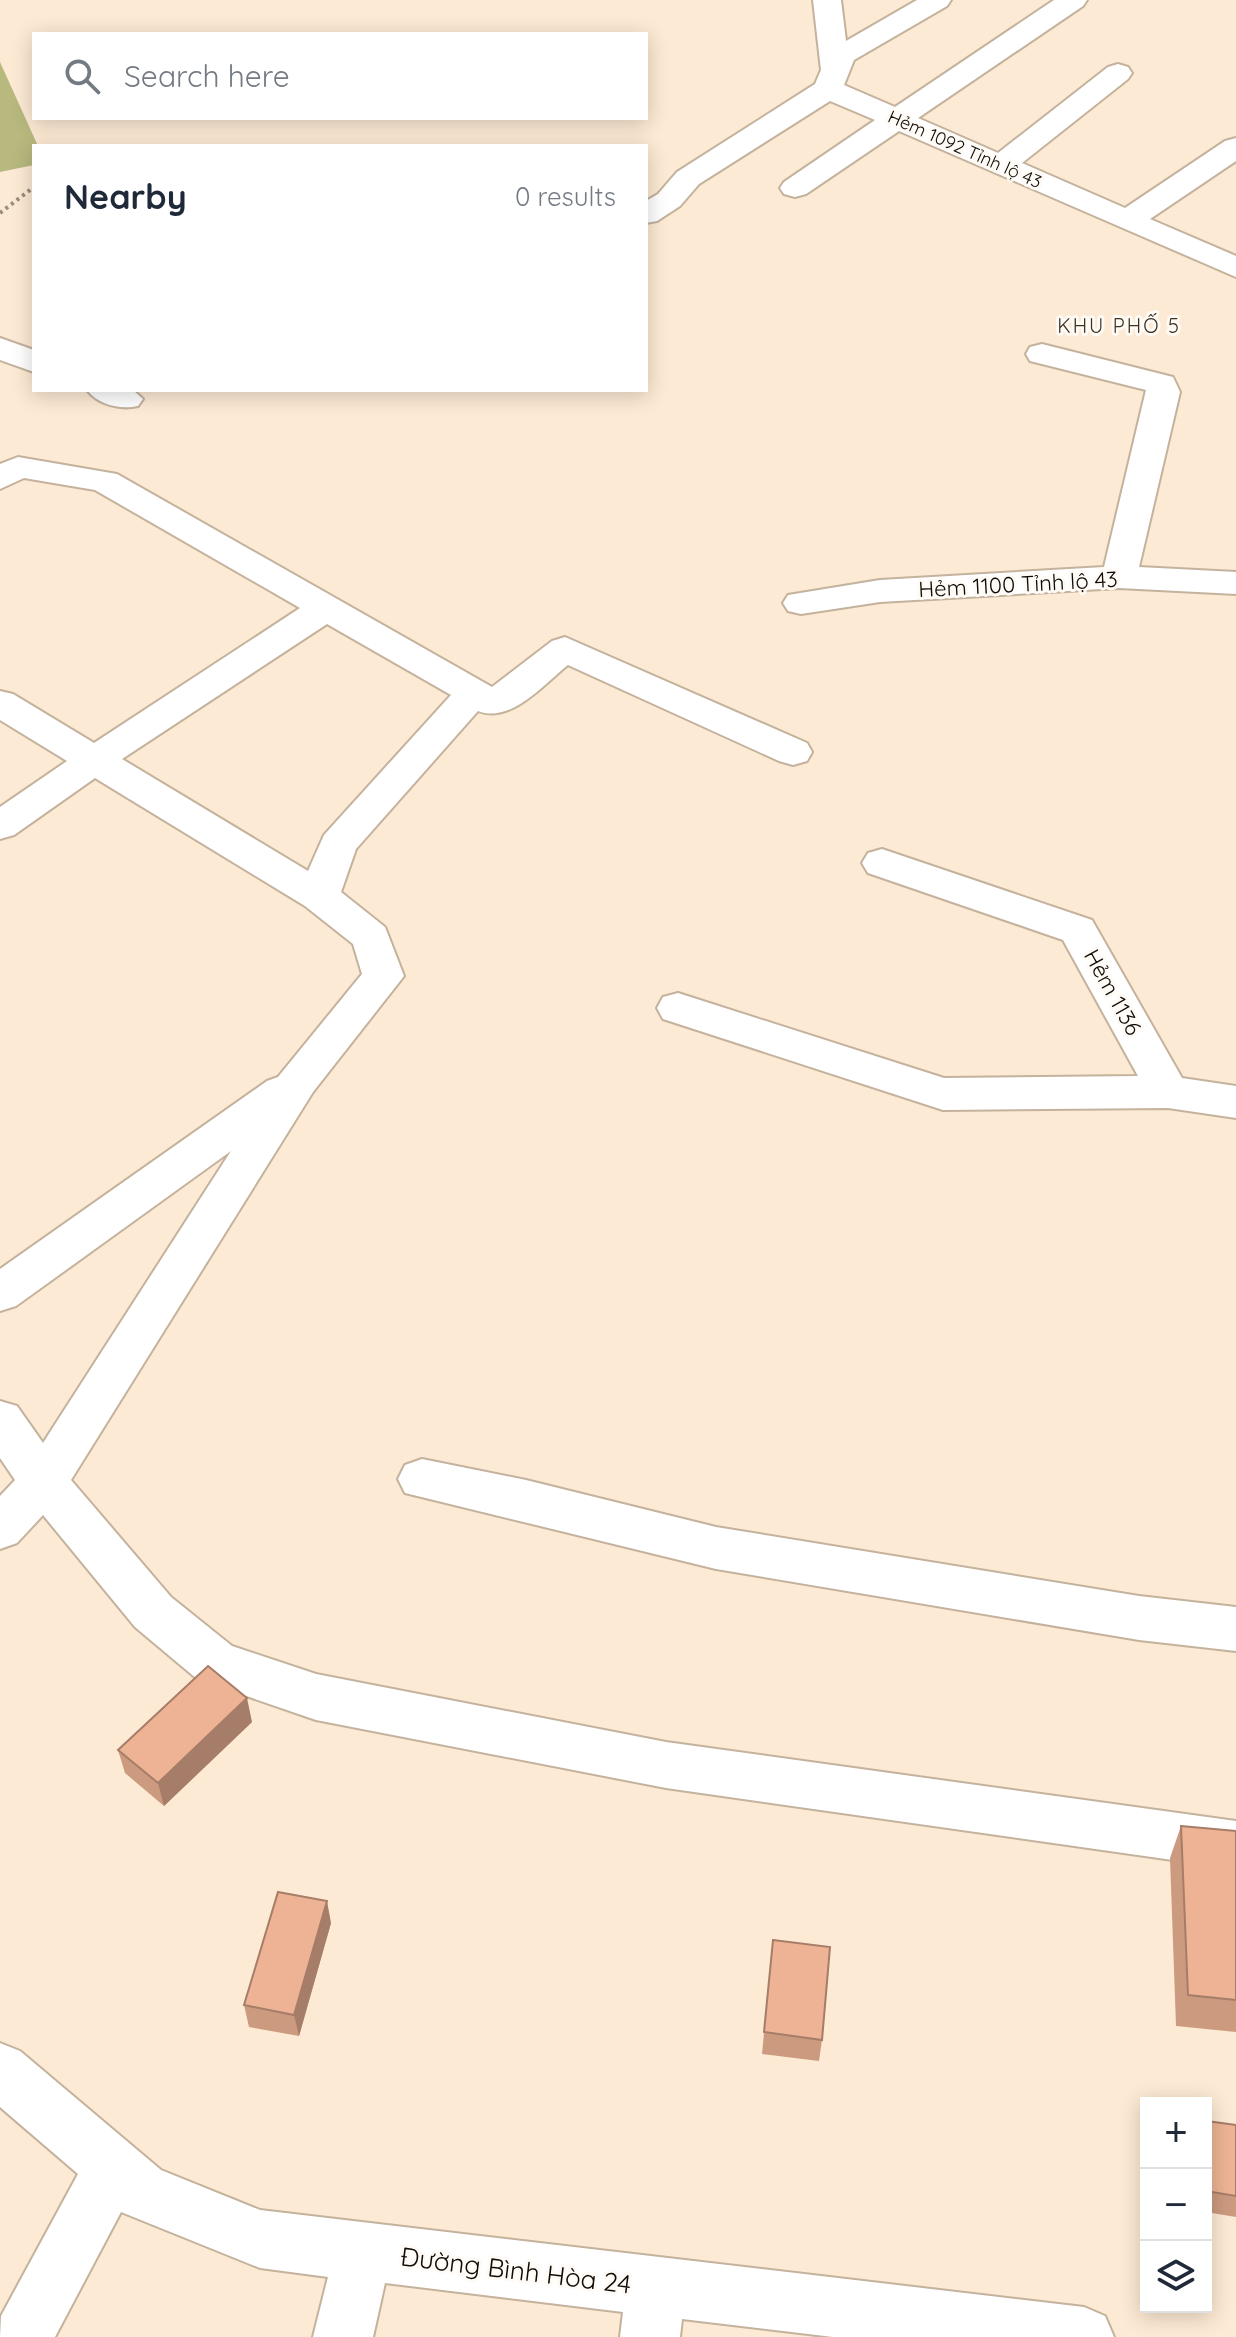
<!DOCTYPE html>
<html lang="en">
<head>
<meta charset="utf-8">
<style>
	body { margin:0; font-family:Quicksand,sans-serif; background:#f2f2f3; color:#1f2937 }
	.controls { position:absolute; right:24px; bottom:24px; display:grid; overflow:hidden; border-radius:0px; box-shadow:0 4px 20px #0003 }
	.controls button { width:72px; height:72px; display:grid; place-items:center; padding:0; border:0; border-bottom:2px solid #e0e1e3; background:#fff; color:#1f2937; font:40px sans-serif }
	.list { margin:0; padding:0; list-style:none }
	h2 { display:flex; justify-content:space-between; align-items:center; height:104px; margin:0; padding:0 32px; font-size:34px }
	h2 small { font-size:26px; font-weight:400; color:#747a83 }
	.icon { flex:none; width:44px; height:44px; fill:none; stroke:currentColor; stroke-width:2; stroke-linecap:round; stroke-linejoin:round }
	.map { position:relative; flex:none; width:1236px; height:2337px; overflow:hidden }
	.search { position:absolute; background:#fff; box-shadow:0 4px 20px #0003; left:32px; top:32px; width:616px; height:88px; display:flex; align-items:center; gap:20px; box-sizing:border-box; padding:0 28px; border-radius:0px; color:#747a83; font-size:30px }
	.panel { position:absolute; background:#fff; box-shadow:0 4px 20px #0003; left:32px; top:144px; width:616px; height:248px; border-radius:0px }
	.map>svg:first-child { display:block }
</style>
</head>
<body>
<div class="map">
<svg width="1236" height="2337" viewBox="0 0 1236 2337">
	<rect width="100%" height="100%" fill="#fdead4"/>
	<!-- water -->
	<path fill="#b8b97e" d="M 0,62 L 38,146 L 34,146 L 34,165 L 0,172 Z"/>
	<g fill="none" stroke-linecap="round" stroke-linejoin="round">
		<!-- minor casing -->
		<g stroke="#c4b29d" stroke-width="4">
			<g id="minor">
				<path d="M 813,0 L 841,0 L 846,41 L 917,0 L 951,0 L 947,6 L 854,60 L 844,85 L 895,107 L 1054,0 L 1087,0 L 1083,6 L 918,118 L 998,153 L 1108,67 L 1118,64 L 1128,67 L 1132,73 L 1128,79 L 1022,163 L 1125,208 L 1225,141 L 1236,138 L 1236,161 L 1150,219 L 1236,256 L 1236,277 L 899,131 L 806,194 L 795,197 L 784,194 L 780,188 L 784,182 L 875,120 L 830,101 L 699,184 L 680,206 L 657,221 L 646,223 L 646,201 L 658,194 L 677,172 L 815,84 L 821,70 Z"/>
				<path d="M 0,338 L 34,350 L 34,372 L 0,360 Z"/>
				<path d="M 1042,344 L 1173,377 L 1180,392 L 1139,567 L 1236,572 L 1236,594 L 1119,588 L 880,602 L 801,614 L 788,611 L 783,603 L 788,595 L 880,580 L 1104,567 L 1146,390 L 1030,361 L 1026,354 L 1030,347 Z"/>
				<path d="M 87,390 L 133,390 L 143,399 L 138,406 C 121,410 98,405 87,390 Z"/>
				<path d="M 18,457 L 117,474 L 492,687 L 552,641 L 565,637 L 807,743 L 812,752 L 807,761 L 793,765 L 779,761 L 568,665 C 544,684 511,724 478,711 L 356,849 L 341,892 L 385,927 L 404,976 L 313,1092 L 71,1480 L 171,1597 L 232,1646 L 316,1674 L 666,1742 L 1236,1821 L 1236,1869 L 666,1788 L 316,1720 L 197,1679 L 135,1627 L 43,1515 L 17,1543 L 0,1549 L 0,1496 L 15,1480 L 0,1458 L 0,1401 L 17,1406 L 43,1443 L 231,1151 L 16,1306 L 0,1311 L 0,1269 L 267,1081 L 278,1077 L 362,974 L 353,944 L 305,906 L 95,778 L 14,835 L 0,839 L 0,807 L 67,761 L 0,720 L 0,691 L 13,694 L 94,743 L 300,608 L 95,490 L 24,478 L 0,489 L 0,464 ZM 327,624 L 451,695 L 324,835 L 308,871 L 122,759 Z"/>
				<path d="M 882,849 L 1092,920 L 1182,1078 L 1236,1086 L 1236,1118 L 1168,1108 L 943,1110 L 663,1019 L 657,1008 L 663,997 L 678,993 L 944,1078 L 1138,1076 L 1063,940 L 868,873 L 862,863 L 868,853 Z"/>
				<path d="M 422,1459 L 526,1480 L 716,1527 L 1139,1596 L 1236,1607 L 1236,1651 L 1139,1640 L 716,1569 L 405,1493 L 398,1479 L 405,1465 Z"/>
				<path d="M 0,2043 L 20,2051 L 161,2170 L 260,2210 L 1084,2307 L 1105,2316 L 1114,2337 L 833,2337 L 682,2319 L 680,2337 L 620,2337 L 623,2312 L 385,2283 L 373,2337 L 313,2337 L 328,2277 L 260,2268 L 121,2212 L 55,2337 L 0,2337 L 1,2316 L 78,2174 L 0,2107 Z"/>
			</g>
		</g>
		<!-- path -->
		<path stroke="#9a8d7d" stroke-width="4" stroke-dasharray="3 4" stroke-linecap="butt" d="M 0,213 L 34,187"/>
		<!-- minor -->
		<use href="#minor" fill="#fff" fill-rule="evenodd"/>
	</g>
	<!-- wall -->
	<g fill="#cc9a7f">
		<path d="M 252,1722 L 164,1806 L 125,1773 L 118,1750 Z"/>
		<path d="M 1181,1826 L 1236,1831 L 1236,2032 L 1176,2026 L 1170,1858 Z"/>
		<path d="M 331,1923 L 299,2036 L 249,2027 L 244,2005 Z"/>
		<path d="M 773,1940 L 822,2040 L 819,2061 L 762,2054 Z"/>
		<path d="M 1207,2121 L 1236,2125 L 1236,2217 L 1206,2212 L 1206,2124 Z"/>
	</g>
	<!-- shaded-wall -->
	<g fill="#a67d68">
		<path d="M 247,1698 L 252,1722 L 164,1806 L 158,1783 Z"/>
		<path d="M 327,1901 L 331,1923 L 299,2036 L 294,2015 Z"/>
	</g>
	<!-- building -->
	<g fill="#edb394" stroke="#a67d68" stroke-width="2">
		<path d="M 208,1666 L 247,1698 L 158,1783 L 118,1750 Z"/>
		<path d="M 1181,1826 L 1236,1831 L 1236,2000 L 1188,1995 Z"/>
		<path d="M 278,1892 L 327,1901 L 294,2015 L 244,2005 Z"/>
		<path d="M 773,1940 L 830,1947 L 822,2040 L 764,2032 Z"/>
		<path d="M 1207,2121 L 1236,2125 L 1236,2196 L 1206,2191 Z"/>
	</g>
	<g text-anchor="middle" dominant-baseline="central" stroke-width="6" stroke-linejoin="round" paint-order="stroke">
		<!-- far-street labels -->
		<g font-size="18" fill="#100a04" stroke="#fefaf5">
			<text transform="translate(965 149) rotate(24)">Hẻm 1092 Tỉnh lộ 43</text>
		</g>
		<!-- far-neighbourhood labels -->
		<g font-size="20" letter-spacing="2" fill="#3e2f1e" stroke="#fefaf5">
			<text x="1119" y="325">KHU PHỐ 5</text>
		</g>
		<!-- street labels -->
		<g font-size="22" fill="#100a04" stroke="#fefaf5">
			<text transform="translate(1018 584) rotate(-3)">Hẻm 1100 Tỉnh lộ 43</text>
			<text transform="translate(1113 992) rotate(61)">Hẻm 1136</text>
		</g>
		<!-- near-street labels -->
		<g font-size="26" fill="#100a04" stroke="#fefaf5">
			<text transform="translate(516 2270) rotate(7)">Đường Bình Hòa 24</text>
		</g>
	</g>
</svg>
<div class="controls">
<button>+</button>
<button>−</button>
<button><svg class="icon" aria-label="layers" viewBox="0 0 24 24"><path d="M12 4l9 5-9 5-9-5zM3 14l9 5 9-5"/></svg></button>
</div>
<div class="search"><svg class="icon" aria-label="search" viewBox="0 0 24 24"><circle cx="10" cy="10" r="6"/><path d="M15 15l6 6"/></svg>Search here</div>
<section class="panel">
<h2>Nearby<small>0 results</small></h2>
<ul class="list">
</ul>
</section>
</div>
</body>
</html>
